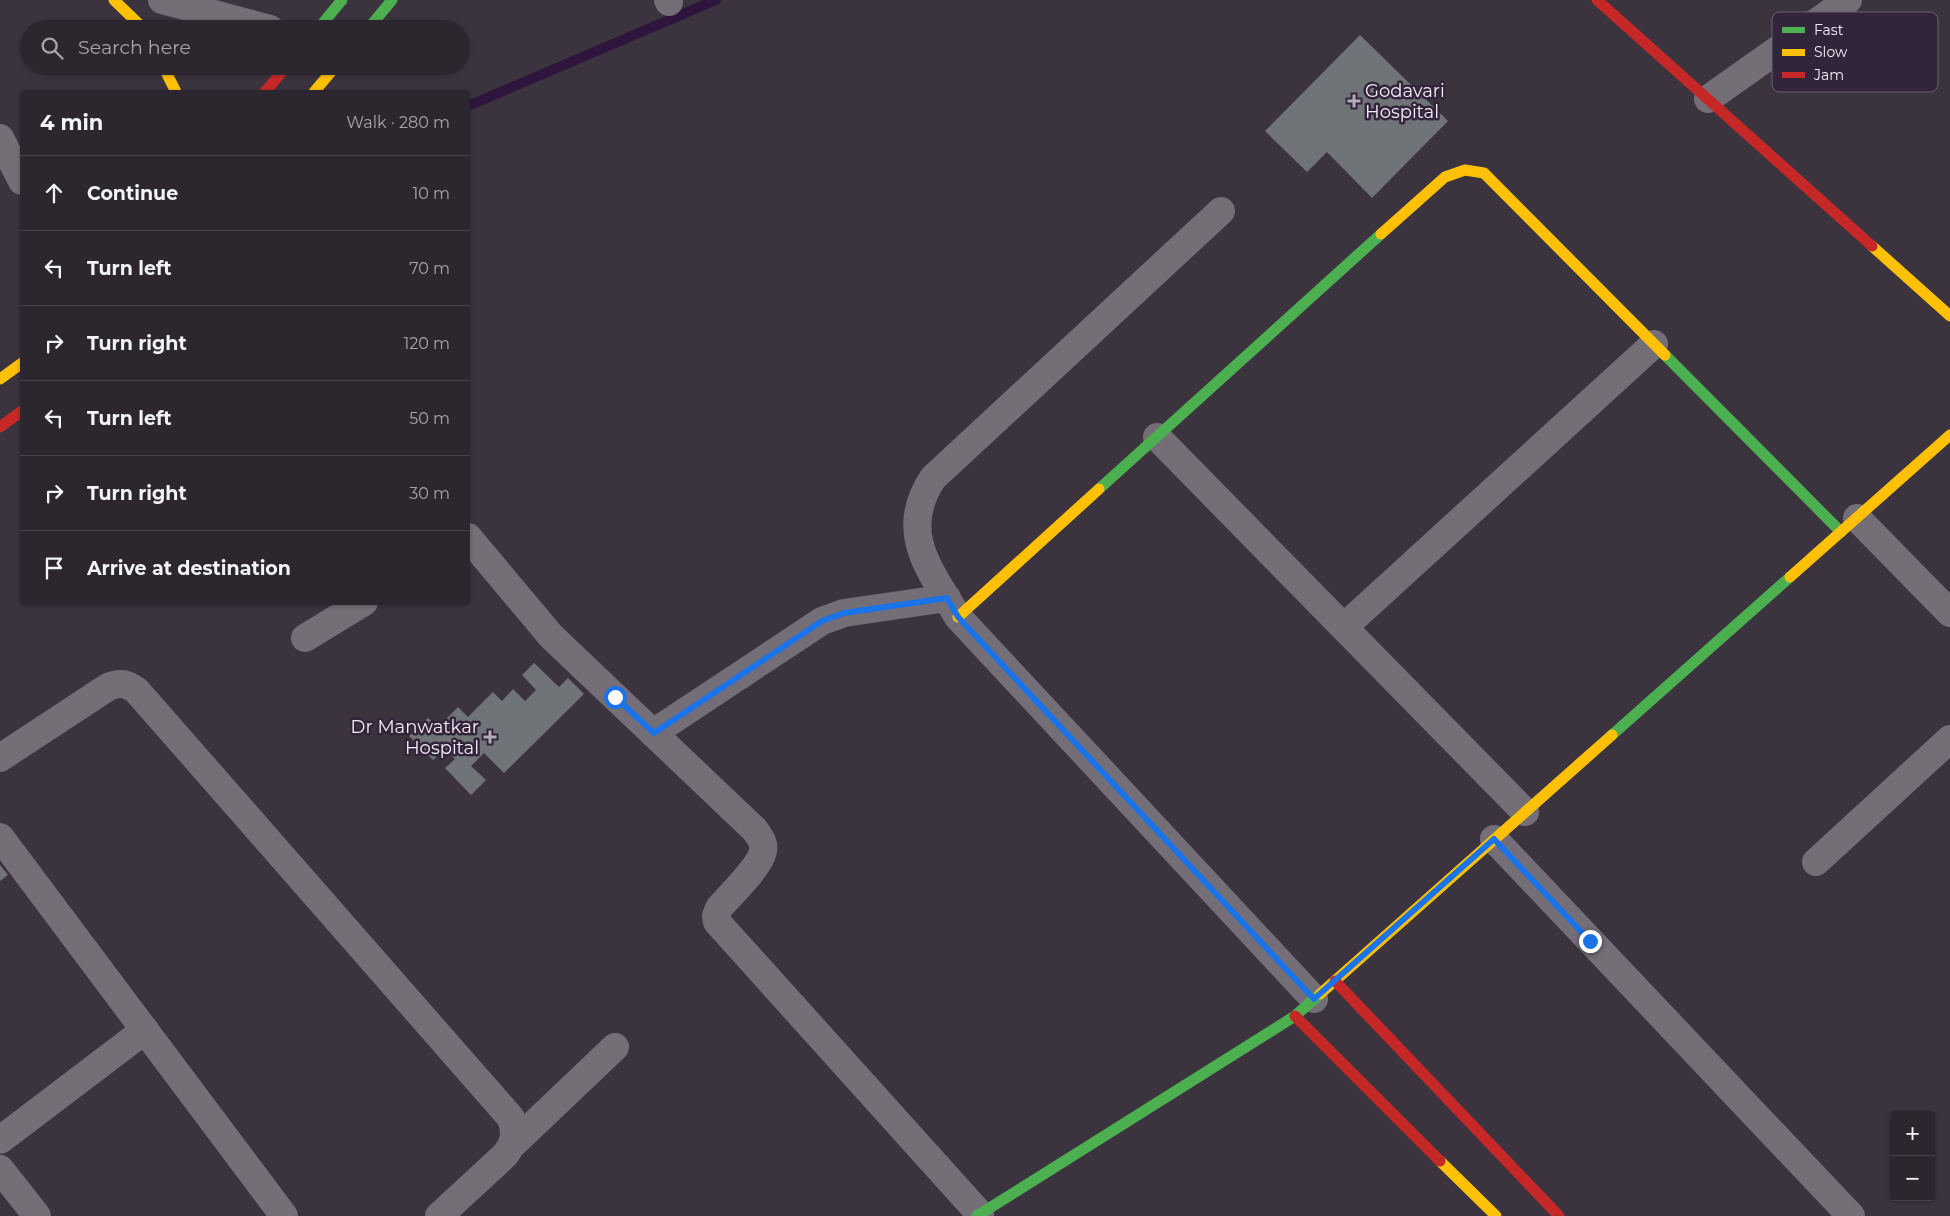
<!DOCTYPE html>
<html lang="en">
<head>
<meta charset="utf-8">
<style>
	body { margin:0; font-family:Montserrat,sans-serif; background:#342f37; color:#f1f3f6 }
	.controls { position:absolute; right:15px; bottom:15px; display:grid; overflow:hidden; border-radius:5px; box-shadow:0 1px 4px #0004 }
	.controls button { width:45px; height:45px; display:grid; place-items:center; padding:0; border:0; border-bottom:1px solid #48444b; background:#2c272f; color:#f1f3f6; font:25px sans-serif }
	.stop { position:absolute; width:15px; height:15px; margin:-11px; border:4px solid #1a73e8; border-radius:50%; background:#fff }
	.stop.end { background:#1a73e8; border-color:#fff; box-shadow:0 1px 5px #0008 }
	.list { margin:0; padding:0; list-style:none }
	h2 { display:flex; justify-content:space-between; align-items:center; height:65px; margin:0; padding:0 20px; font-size:21px }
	h2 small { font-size:16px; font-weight:400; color:#a6a5aa }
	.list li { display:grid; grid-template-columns:32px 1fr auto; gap:15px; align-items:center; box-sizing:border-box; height:75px; padding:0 20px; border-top:1px solid #48444b }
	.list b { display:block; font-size:19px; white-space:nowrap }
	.list em { font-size:16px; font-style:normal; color:#a6a5aa }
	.icon { flex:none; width:28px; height:28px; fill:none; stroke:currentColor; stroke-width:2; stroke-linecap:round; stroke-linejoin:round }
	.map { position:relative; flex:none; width:1950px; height:1216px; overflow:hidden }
	.search { position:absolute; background:#2c272f; box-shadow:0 1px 4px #0004; left:20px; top:20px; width:450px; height:55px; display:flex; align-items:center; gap:12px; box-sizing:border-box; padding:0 18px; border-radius:28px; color:#a6a5aa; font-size:19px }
	.panel { position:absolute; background:#2c272f; box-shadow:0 1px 4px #0004; left:20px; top:90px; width:450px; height:515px; border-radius:5px }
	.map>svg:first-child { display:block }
</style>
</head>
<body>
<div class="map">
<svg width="1950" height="1216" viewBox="0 0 1950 1216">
	<rect width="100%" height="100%" fill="#3b343f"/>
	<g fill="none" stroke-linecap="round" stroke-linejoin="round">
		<!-- stream -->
		<path stroke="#2e153d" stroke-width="10" d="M 468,106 L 716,0"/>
	</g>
	<!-- building -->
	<g fill="#707478">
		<path d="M 1360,35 L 1448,121 L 1372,198 L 1327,152 L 1307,172 L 1265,131 Z"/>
		<path d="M 534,663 L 559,687 L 568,678 L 584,694 L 504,773 L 484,753 L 471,766 L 486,780 L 471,795 L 445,768 L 455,759 L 445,749 L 433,760 L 409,736 L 428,718 L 438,727 L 458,707 L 468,717 L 493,692 L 502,701 L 513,689 L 525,701 L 536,690 L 522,675 Z"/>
		<path d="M 0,865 L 8,875 L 0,881 Z"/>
	</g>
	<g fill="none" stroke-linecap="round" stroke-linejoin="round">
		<!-- street -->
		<g stroke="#746f77" stroke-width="28">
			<path d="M 162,0 L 270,29"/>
			<path d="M 668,0 L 669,2"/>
			<path d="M 1708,99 L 1848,0"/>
			<path d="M 0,138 L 22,181"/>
			<path d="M 1221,211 L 933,478 C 897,532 930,570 958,617 L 1314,999"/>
			<path d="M 1157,437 L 1525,812"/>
			<path d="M 1857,518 L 1950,613"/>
			<path d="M 468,537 L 551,636 L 755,830 C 759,836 765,843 763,851 C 760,867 730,895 719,908 L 716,916 L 717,922 L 980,1214"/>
			<path d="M 1344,627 L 1654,344"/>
			<path d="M 305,638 L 364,602"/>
			<path d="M 653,733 L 822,621 L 844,613 L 947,598"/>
			<path d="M 0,758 L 108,687 C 120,682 127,683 137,691 L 511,1118 C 516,1134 515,1142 505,1155 L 439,1216"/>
			<path d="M 0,837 L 284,1216"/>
			<path d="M 1494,839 L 1851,1216"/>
			<path d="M 1816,862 L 1950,739"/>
			<path d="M 0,1140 L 145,1030"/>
			<path d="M 513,1144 L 615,1047"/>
			<path d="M 0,1169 L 37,1216"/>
		</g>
		<!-- fast -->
		<g stroke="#4caf50" stroke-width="11">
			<path d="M 318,29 L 342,0"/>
			<path d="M 368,29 L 392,0"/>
			<path d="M 1665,355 L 1841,532"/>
			<path d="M 1099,489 L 1381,234"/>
			<path d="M 1612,735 L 1790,577"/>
			<path d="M 977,1216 L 1295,1016 L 1320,994"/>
		</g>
		<!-- slow -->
		<g stroke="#ffc107" stroke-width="11">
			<path d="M 114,0 L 144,29"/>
			<path d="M 163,66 L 176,92"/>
			<path d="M 314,92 L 336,66"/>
			<path d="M 1381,234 L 1445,177 L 1465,170 L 1484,173 L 1665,355"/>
			<path d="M 1872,246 L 1950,316"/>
			<path d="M 0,379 L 22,363"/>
			<path d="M 1790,577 L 1950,435"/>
			<path d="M 958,617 L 1099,489"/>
			<path d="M 1320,994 L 1612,735"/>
			<path d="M 1440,1161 L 1496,1216"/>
		</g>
		<!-- jam -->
		<g stroke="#c62828" stroke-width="11">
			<path d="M 1597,0 L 1872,246"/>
			<path d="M 265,92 L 287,66"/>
			<path d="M 0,427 L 22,411"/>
			<path d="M 1335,981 L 1559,1216"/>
			<path d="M 1295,1016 L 1440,1161"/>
		</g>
	</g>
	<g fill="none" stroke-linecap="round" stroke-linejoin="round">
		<!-- route -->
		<path stroke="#1a73e8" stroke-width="6" d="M 615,697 L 654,733 L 822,621 L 844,613 L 947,598 L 958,617 L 1314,999 L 1494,839 L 1590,941"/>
	</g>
	<!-- markers -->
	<g fill="#b3abb8" stroke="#32253a" stroke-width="2">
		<path d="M1351.5 93.5h5v5h5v5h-5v5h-5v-5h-5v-5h5z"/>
		<path d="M487.5 729.5h5v5h5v5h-5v5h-5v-5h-5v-5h5z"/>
	</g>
	<g text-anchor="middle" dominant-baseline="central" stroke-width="5" stroke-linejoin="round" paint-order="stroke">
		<!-- poi labels -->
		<g font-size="18" fill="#f3ebf9" stroke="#32253a" text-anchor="start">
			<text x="1365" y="91">Godavari<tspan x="1365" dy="21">Hospital</tspan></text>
			<text x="479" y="727" text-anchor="end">Dr Manwatkar<tspan x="479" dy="21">Hospital</tspan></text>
		</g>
	</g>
	<!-- legend -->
	<rect x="1772" y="12" width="166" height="80" rx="8" fill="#32253a" stroke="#6c6073" stroke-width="1"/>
	<rect x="1782" y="27" width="23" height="6" fill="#4caf50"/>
	<rect x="1782" y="49" width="23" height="7" fill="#ffc107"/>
	<rect x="1782" y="72" width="23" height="6" fill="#c62828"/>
	<g font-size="14" fill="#f3ebf9">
		<text x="1814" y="35">Fast</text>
		<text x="1814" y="57">Slow</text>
		<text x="1814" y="80">Jam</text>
	</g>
</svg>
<div class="controls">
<button>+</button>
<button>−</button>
</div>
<div class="stop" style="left:615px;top:697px"></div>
<div class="stop end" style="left:1590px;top:941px"></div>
<div class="search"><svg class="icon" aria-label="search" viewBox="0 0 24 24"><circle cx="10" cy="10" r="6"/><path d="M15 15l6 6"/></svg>Search here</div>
<section class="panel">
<h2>4 min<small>Walk · 280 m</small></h2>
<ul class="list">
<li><svg class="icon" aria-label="ahead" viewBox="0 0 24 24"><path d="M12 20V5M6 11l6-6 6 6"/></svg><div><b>Continue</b></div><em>10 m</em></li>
<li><svg class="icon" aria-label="left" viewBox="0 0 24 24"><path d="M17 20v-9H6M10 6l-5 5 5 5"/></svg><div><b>Turn left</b></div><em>70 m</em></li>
<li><svg class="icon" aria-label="right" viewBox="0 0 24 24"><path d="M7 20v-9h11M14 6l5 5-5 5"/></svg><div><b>Turn right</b></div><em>120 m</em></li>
<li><svg class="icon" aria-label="left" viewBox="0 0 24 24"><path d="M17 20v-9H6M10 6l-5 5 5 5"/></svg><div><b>Turn left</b></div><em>50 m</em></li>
<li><svg class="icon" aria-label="right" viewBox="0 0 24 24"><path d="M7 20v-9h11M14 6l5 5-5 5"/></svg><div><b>Turn right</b></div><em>30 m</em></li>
<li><svg class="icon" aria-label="arrive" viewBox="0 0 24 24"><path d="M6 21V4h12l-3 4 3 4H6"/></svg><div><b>Arrive at destination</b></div></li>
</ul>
</section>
</div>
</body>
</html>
